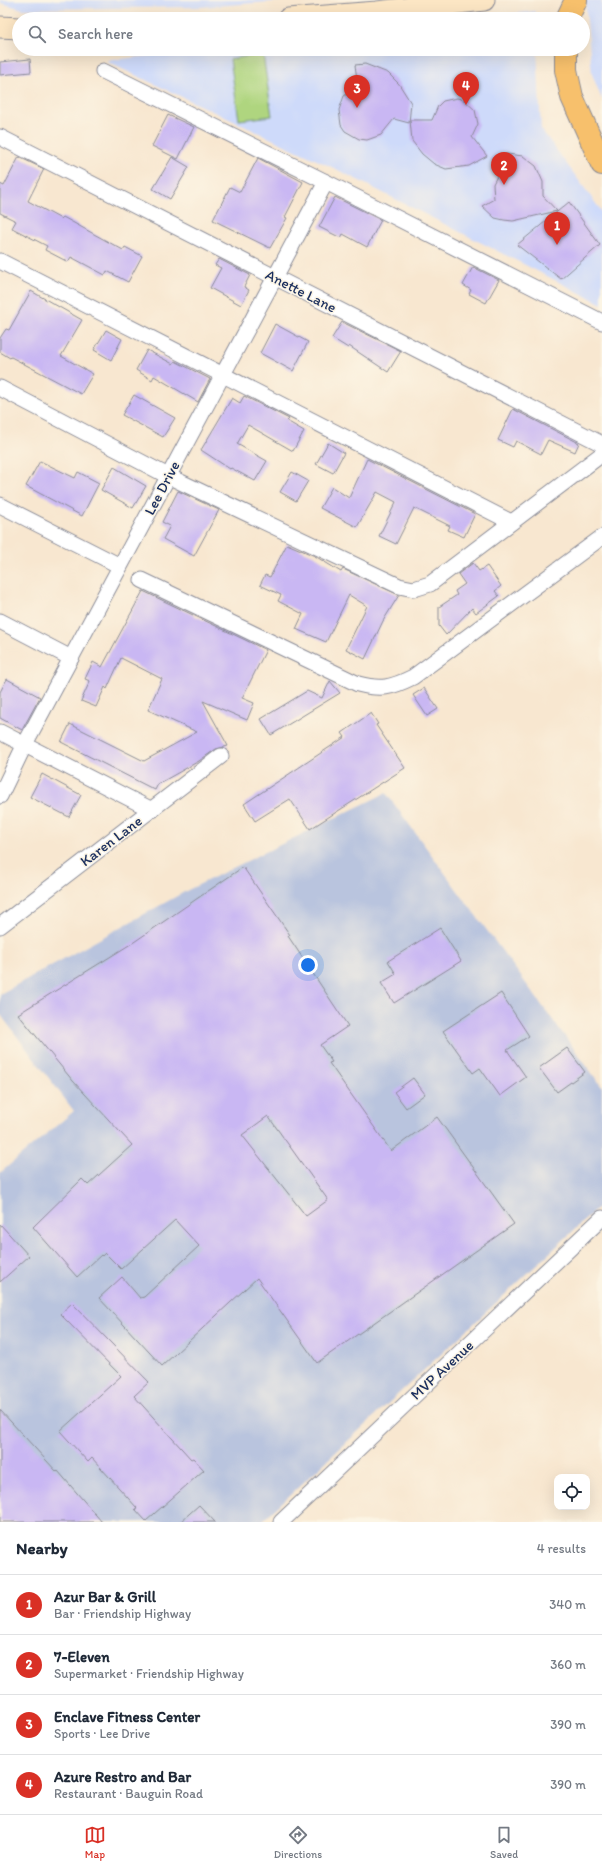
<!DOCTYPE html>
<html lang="en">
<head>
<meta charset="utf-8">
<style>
	body { margin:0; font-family:Itim,sans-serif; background:#f2f2f3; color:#1f2937 }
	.controls { position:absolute; right:12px; bottom:12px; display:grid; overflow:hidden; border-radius:8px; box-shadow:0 4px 16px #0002 }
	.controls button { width:36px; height:36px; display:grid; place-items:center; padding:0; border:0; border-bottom:1px solid #e0e1e3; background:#fff; color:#1f2937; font:20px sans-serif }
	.you { position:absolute; left:308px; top:965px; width:14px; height:14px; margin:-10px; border:3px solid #fff; border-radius:50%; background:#1a73e8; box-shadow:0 0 0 6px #1a73e833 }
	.badge { display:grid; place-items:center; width:26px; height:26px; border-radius:50%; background:#d93025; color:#fff; font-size:13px; font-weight:700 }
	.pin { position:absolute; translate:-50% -33px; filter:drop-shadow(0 1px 2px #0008) }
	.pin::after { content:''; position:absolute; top:21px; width:14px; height:12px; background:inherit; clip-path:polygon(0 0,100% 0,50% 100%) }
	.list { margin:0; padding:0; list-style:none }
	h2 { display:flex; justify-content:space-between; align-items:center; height:52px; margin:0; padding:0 16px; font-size:17px }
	h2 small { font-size:13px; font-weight:400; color:#747a83 }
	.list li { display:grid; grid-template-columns:26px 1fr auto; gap:12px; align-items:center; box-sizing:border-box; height:60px; padding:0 16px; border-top:1px solid #e0e1e3 }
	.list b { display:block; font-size:15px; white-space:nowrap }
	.list p { margin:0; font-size:13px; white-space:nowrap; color:#747a83 }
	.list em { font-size:13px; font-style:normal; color:#747a83 }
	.icon { flex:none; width:22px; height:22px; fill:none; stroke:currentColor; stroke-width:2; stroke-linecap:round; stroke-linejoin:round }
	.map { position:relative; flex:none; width:602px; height:1522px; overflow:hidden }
	.search { position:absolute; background:#fff; box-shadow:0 4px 16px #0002; left:12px; right:12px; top:12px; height:44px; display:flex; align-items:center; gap:10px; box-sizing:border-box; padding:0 14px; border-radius:22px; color:#747a83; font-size:15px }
	.sheet { height:292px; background:#fff }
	nav { display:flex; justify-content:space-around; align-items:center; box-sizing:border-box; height:56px; border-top:1px solid #e0e1e3; background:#fff; font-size:11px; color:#747a83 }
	nav a { display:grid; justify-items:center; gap:2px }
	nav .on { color:#d93025 }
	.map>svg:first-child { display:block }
</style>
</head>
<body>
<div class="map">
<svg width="602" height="1522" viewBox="0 0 602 1522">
	<rect width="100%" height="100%" fill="#fcf5e5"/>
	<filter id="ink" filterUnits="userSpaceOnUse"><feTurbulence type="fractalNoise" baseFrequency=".025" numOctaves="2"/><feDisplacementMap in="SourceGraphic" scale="8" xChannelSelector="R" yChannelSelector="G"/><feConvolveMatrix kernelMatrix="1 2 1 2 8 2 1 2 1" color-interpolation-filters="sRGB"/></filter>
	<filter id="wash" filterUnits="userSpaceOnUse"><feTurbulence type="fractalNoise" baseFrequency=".012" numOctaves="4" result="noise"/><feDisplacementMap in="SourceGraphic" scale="16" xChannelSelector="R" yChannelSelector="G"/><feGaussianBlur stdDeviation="0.9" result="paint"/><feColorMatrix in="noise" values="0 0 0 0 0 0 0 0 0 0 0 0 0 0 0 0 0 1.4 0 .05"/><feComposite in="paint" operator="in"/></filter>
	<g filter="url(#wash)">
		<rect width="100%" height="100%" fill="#f8e7d0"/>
		<!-- built -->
		<g fill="#cedafa">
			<path d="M 0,0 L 297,0 L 201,7 L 23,9 L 0,3 Z"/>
			<path d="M 585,0 L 602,0 L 602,100 L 592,74 Z"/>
			<path d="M 535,11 L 536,19 L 465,19 Z"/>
			<path d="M 207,49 L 537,49 L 541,129 L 602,212 L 602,304 L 338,170 L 105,61 Z"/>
		</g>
		<!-- industrial -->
		<path fill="#b9c4de" d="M 386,793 L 602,1087 L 602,1204 L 261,1522 L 0,1522 L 0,1173 L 74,1111 L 0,1014 L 0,994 L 188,890 Z"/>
		<!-- green -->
		<path fill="#afd57f" stroke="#65826e" d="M 263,54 L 272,116 L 239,120 L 230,59 Z"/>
		<g id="blocks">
			<!-- building -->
			<g fill="#c9b7f3" fill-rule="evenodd">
				<path d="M 30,59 L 31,72 L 0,75 L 0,62 Z"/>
				<path d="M 365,64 L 388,73 L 399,84 L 411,103 L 409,123 L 394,119 L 381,135 L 367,140 L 359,139 L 345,131 L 341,125 L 339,110 L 344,96 L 358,86 L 355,65 Z"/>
				<path d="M 457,98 L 464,100 L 475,110 L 478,124 L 472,137 L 487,156 L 469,166 L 446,169 L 434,164 L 422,154 L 412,141 L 410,120 L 432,120 L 438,106 L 443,101 Z"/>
				<path d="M 168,115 L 194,127 L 178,159 L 152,146 Z"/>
				<path d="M 507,154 L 523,156 L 536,166 L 543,182 L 543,196 L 557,211 L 513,221 L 504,220 L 495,218 L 482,206 L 494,199 L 493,184 L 498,174 L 492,158 Z"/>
				<path d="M 19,157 L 44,169 L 28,201 L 61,219 L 63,217 L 123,250 L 125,247 L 142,256 L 128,282 L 107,271 L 105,275 L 71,257 L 68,262 L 45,250 L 47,246 L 12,228 L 16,221 L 0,213 L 0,184 L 4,186 Z"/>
				<path d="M 172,157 L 189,167 L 170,199 L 153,189 Z"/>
				<path d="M 258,158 L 303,182 L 285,217 L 287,218 L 270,248 L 213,220 L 230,187 L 240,192 Z"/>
				<path d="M 335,197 L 381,220 L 367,247 L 343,234 L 341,238 L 319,227 Z"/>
				<path d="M 569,202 L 600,245 L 561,279 L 517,245 Z"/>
				<path d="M 219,259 L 250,275 L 244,287 L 249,290 L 241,305 L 210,288 L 221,268 L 215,265 Z"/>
				<path d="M 473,267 L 499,280 L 486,303 L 469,294 L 471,290 L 463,285 Z"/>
				<path d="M 31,291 L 82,320 L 61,356 L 93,374 L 81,394 L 11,357 L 10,358 L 0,352 L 0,338 L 6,329 L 9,330 Z"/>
				<path d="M 342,322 L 401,351 L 388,372 L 349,346 L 348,348 L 332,338 Z"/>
				<path d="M 275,324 L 308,342 L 293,371 L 260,353 Z"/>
				<path d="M 106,330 L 122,339 L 111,360 L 94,350 Z"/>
				<path d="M 147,350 L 173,364 L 175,361 L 210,379 L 198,402 L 154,376 L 152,380 L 136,370 Z"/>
				<path d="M 134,395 L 175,418 L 163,437 L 122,415 Z"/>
				<path d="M 244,396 L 289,419 L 287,421 L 304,431 L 293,451 L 248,425 L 237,444 L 267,461 L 255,481 L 231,468 L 230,469 L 201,450 L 232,398 L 240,403 Z"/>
				<path d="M 513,409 L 579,443 L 575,452 L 548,440 L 541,454 L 516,441 L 513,447 L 498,440 Z"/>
				<path d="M 328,443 L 344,453 L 333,473 L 316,464 Z"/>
				<path d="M 367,459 L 475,514 L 464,537 L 448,530 L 450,526 L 414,508 L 396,544 L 379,536 L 396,502 L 377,492 L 357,527 L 320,508 L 332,487 L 349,498 Z"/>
				<path d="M 40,461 L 75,478 L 78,472 L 99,483 L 82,516 L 26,486 Z"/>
				<path d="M 114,467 L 146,486 L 133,508 L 101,490 Z"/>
				<path d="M 292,472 L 308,481 L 296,501 L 280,492 Z"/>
				<path d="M 178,491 L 219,510 L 194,556 L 163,539 L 170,526 L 162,522 Z"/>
				<path d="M 287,544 L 315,556 L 341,572 L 343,569 L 399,595 L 383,621 L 365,659 L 346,649 L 367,606 L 349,595 L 326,642 L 296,629 L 303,614 L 278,601 L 281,595 L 260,585 L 265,575 L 270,577 Z"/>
				<path d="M 473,563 L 479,571 L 487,566 L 501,586 L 495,591 L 499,596 L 476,613 L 472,608 L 446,635 L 439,626 L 439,607 L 457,595 L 455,591 L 465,584 L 458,574 Z"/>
				<path d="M 143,591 L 266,650 L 242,698 L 254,703 L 247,720 L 203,701 L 228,746 L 216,749 L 199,761 L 158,784 L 155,790 L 61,742 L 70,724 L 144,761 L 197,732 L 148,710 L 162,679 L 121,658 L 107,689 L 105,687 L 96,707 L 81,701 L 90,681 L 85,679 L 93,662 L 102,667 Z"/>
				<path d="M 7,679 L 40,697 L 22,730 L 0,718 L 0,692 Z"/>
				<path d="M 330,681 L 340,693 L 271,735 L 261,719 L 307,691 L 322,698 Z"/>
				<path d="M 424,688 L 438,709 L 427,716 L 413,695 Z"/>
				<path d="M 371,713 L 378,724 L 376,725 L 405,768 L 310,829 L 290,799 L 255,821 L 244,804 L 345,737 L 342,733 Z"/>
				<path d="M 42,774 L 81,795 L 69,817 L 30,797 Z"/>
				<path d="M 243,867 L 290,935 L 288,936 L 348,1026 L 320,1045 L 332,1062 L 329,1063 L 391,1151 L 437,1117 L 514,1224 L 317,1363 L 257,1278 L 162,1366 L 99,1298 L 122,1277 L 140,1298 L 144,1297 L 199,1246 L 175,1220 L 121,1269 L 105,1253 L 102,1256 L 101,1255 L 77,1277 L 33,1227 L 82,1179 L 88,1185 L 132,1145 L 73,1081 L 18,1014 L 134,942 ZM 268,1116 L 328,1200 L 306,1216 L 242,1135 Z"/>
				<path d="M 440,928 L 461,961 L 394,1003 L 381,983 L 396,974 L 388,961 Z"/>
				<path d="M 501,993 L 529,1036 L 507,1050 L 526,1077 L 500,1096 L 480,1068 L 473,1073 L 443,1031 Z"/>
				<path d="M 567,1048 L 585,1072 L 557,1092 L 539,1068 Z"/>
				<path d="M 413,1078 L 425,1094 L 406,1108 L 394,1092 Z"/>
				<path d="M 0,1224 L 29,1256 L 0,1282 Z"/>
				<path d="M 72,1303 L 149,1382 L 134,1396 L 191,1459 L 193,1458 L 204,1470 L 146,1521 L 135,1509 L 137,1508 L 92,1458 L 88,1462 L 60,1431 L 121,1376 L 60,1314 Z"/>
				<path d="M 0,1410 L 57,1472 L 58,1471 L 102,1522 L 0,1522 Z"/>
				<path d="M 199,1505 L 215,1522 L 180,1522 Z"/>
			</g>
		</g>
	</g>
	<g filter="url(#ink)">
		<use href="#blocks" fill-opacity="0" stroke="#8a8b97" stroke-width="1"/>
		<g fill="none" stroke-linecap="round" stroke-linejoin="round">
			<!-- street casing -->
			<g stroke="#8a8b97" stroke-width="17">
				<g id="street">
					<path d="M 103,71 L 326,182 L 602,322"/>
					<path d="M 0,137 L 602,444"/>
					<path d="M 0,261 L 511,522"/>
					<path d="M 0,388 L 168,476 L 399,586 L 414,589 L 430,584 L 602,454"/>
					<path d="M 0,505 L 120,566"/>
					<path d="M 142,580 L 358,684 C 381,690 391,688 413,677 L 602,537"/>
					<path d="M 0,621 L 71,658"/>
					<path d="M 0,732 L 152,810"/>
					<path d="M 0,796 L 25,744 L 326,182"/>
					<path d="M 0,926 L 221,756"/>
					<path d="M 281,1522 L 602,1218"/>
				</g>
			</g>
			<!-- secondary casing -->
			<g stroke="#8a8b97" stroke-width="23">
				<g id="secondary">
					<path d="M 288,19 L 377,12 L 484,0"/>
					<path d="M 0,27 L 19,28"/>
				</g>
			</g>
			<!-- primary casing -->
			<g stroke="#8a8b97" stroke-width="24">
				<g id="primary">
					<path d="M 567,19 L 576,0"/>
					<path d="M 566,49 L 566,70 L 572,97 L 602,164"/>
				</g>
			</g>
			<!-- street -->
			<use href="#street" stroke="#fff" stroke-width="15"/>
			<!-- secondary -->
			<use href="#secondary" stroke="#fce6c4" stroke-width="21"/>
			<!-- primary -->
			<use href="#primary" stroke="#f7c06c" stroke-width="22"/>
		</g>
	</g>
	<g text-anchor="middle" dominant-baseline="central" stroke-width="3" stroke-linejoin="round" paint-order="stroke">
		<!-- street labels -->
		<g font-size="15" fill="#1b2f5e" stroke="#fcf5e5">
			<text transform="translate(301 291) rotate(27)">Anette Lane</text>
			<text transform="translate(162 488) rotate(-62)">Lee Drive</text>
			<text transform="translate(111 841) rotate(-37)">Karen Lane</text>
			<text transform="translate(442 1370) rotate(-43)">MVP Avenue</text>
		</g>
	</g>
</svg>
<div class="controls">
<button><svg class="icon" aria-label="locate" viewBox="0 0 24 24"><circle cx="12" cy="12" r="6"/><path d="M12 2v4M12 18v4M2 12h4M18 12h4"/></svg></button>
</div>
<div class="you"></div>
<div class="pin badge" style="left:557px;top:245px">1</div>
<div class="pin badge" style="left:504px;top:185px">2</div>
<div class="pin badge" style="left:357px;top:108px">3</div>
<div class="pin badge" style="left:466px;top:105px">4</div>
<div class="search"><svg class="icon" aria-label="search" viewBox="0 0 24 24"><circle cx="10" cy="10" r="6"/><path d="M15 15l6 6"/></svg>Search here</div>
</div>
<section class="sheet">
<h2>Nearby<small>4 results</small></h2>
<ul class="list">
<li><span class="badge">1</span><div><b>Azur Bar &amp; Grill</b><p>Bar · Friendship Highway</p></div><em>340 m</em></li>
<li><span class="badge">2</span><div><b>7-Eleven</b><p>Supermarket · Friendship Highway</p></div><em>360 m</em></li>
<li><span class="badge">3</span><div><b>Enclave Fitness Center</b><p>Sports · Lee Drive</p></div><em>390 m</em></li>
<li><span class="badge">4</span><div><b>Azure Restro and Bar</b><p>Restaurant · Bauguin Road</p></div><em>390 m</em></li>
</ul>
</section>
<nav>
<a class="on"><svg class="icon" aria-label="map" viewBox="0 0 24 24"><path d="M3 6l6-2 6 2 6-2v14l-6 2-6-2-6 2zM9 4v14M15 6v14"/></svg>Map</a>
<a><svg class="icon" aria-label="directions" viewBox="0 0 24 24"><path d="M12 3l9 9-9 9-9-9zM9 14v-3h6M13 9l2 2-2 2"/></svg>Directions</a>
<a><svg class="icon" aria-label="saved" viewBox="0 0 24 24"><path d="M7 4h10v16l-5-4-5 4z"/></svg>Saved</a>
</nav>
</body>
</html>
